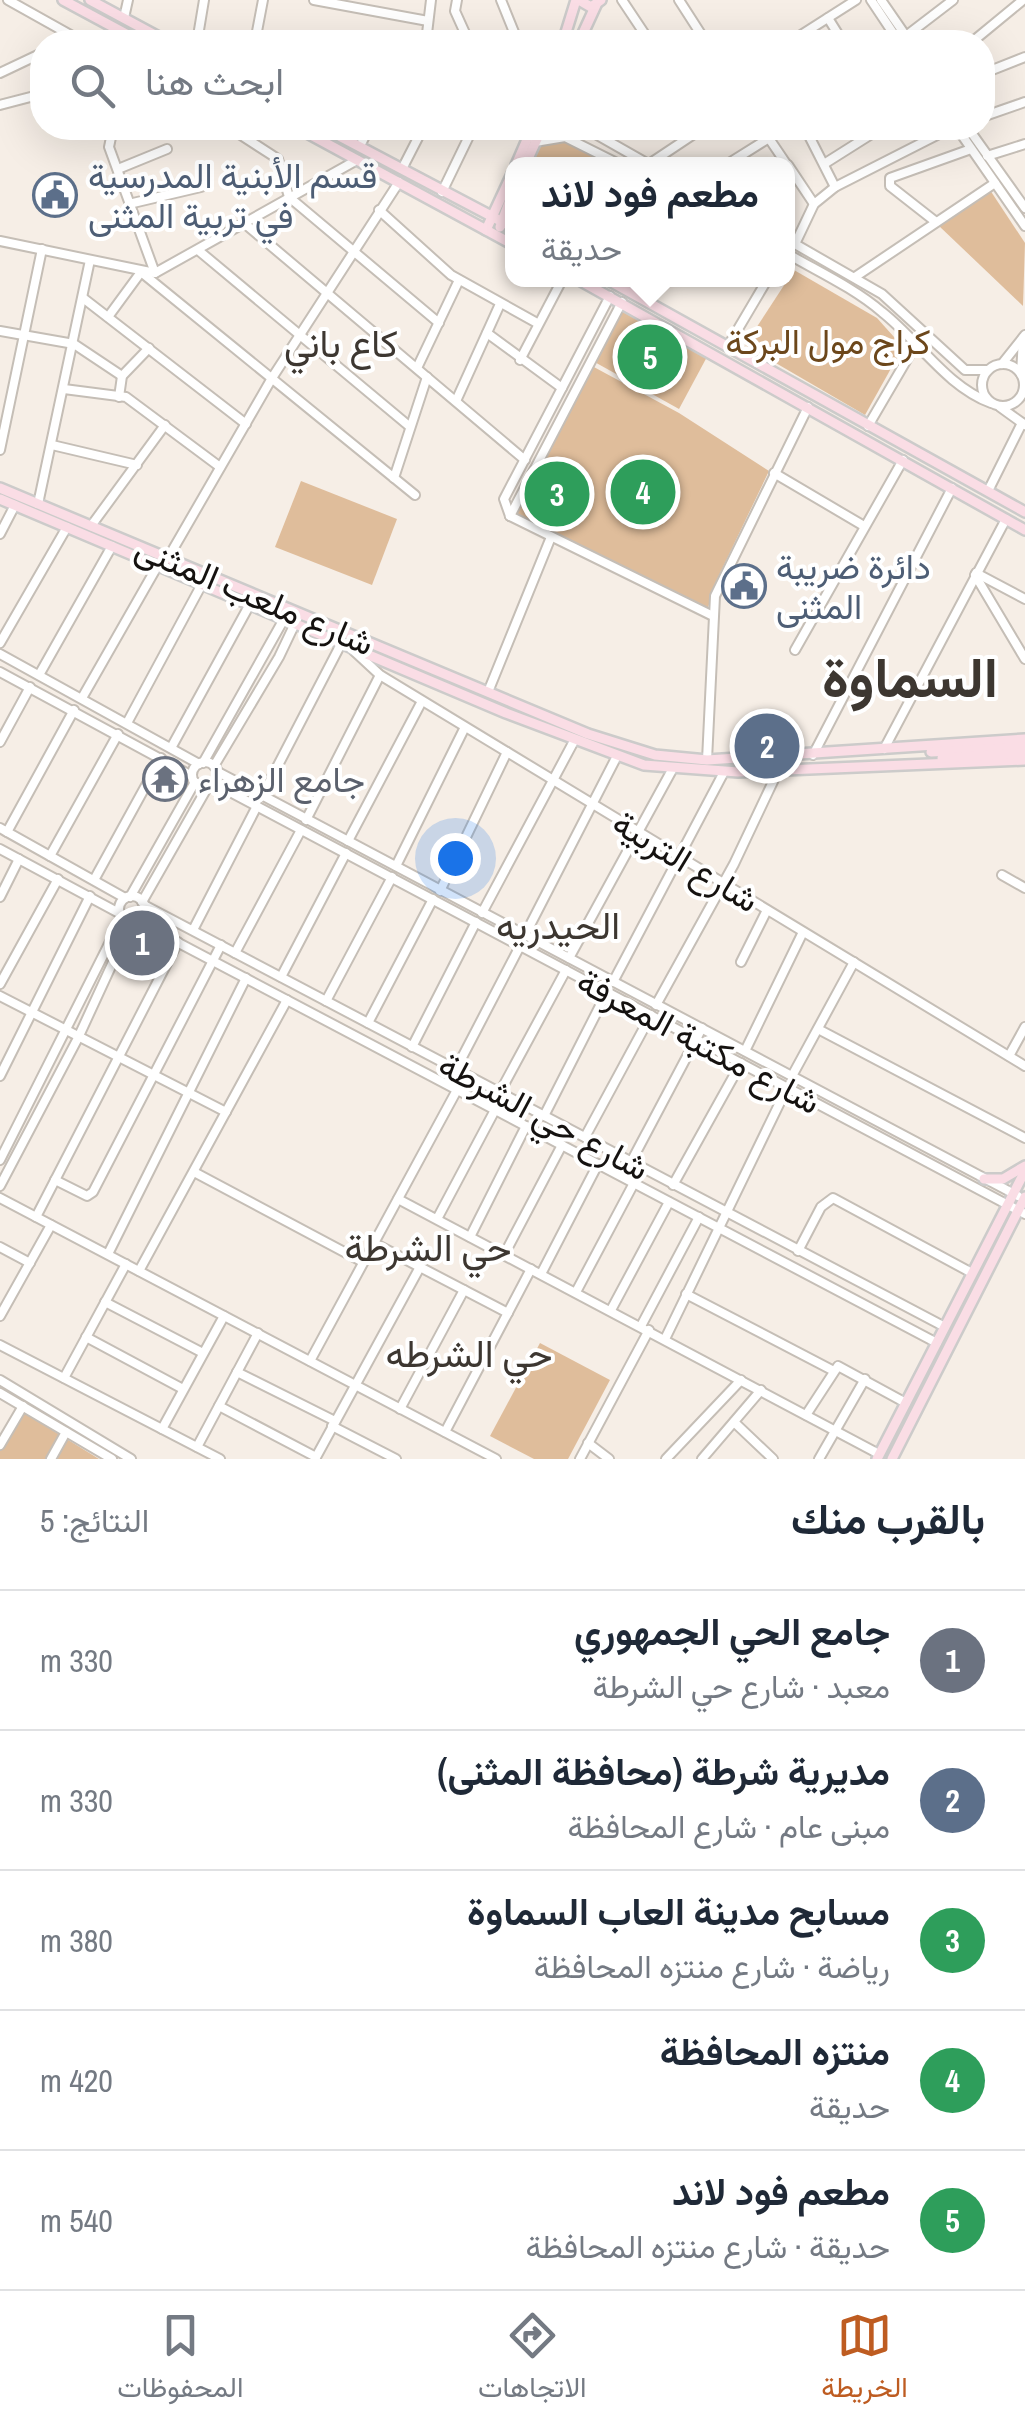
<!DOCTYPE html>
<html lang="ar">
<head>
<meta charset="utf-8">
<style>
	body { margin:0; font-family:"Archivo Narrow",Vazirmatn,sans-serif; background:#f2f2f3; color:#1f2937; direction:rtl }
	.you { position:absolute; left:455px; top:858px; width:35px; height:35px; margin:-25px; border:8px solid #fff; border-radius:50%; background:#1a73e8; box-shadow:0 0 0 15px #1a73e833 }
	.badge { display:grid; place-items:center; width:65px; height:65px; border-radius:50%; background:#be5c21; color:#fff; font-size:32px; font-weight:700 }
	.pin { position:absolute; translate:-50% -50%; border:5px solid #fff; box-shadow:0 2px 10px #0006 }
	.popup { position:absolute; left:505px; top:157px; width:290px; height:130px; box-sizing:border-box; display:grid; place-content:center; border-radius:20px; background:#fff; filter:drop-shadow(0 2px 8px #0005); font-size:32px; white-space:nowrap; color:#747a83 }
	.popup b { font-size:38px; color:#1f2937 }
	.popup::after { content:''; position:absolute; left:50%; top:100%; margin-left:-20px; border:20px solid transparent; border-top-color:#fff }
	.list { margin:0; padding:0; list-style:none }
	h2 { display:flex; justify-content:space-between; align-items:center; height:130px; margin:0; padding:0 40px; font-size:42px }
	h2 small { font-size:32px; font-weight:400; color:#747a83 }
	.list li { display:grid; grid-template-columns:65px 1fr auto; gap:30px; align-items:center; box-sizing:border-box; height:140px; padding:0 40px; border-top:2px solid #e0e1e3 }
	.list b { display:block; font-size:38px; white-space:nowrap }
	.list p { margin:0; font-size:32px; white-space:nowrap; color:#747a83 }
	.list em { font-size:32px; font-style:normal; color:#747a83 }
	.icon { flex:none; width:55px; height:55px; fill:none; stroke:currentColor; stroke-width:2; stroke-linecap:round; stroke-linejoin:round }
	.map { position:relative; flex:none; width:1025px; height:1459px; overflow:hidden; direction:ltr }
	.search { position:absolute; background:#fff; box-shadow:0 10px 40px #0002; left:30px; right:30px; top:30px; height:110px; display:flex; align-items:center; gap:25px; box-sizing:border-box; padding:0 35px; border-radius:40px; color:#747a83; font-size:38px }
	.sheet { height:830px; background:#fff }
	nav { display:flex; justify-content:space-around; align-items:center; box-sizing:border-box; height:140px; border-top:2px solid #e0e1e3; background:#fff; font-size:28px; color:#747a83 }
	nav a { display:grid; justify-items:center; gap:5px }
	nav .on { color:#be5c21 }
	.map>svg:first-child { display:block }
</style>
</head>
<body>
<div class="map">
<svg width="1025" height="1459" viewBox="0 0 1025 1459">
	<rect width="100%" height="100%" fill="#f6eee6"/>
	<!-- green -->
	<g fill="#dfbd9b">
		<path d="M 564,141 L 610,164 L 530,165 L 538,145 Z"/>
		<path d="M 990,190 L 1025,243 L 1023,306 L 938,225 Z"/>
		<path d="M 794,270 L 877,318 L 903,347 L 865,415 L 745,345 Z"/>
		<path d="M 623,309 L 708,355 L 679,409 L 591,360 Z"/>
		<path d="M 592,366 L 679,413 L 769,471 L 712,590 L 708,609 L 516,514 Z"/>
		<path d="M 301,481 L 397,519 L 372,585 L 275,547 Z"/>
		<path d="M 540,1343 L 610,1380 L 568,1459 L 534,1459 L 490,1436 Z"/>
		<path d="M 23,1412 L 99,1459 L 0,1459 L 0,1451 Z"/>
	</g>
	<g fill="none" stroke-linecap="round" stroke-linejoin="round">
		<!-- minor casing -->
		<g stroke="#c5beb6" stroke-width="12">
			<g id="minor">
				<path d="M 8,0 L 83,42"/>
				<path d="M 314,0 L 428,21"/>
				<path d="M 457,0 L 455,11 L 469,42"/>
				<path d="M 501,0 L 518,42"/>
				<path d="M 622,0 L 650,42"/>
				<path d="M 679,0 L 706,42"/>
				<path d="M 871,0 L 899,42"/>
				<path d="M 881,0 L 910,42"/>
				<path d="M 124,18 L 128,0"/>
				<path d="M 828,18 L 843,42"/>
				<path d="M 906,36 L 953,0"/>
				<path d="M 256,38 L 278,42"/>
				<path d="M 197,42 L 204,0"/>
				<path d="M 255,42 L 263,0"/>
				<path d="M 426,42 L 431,0"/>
				<path d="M 790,42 L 856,0"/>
				<path d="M 972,42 L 1023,0"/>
				<path d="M 0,73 L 42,53"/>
				<path d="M 982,74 L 1025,57"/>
				<path d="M 0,105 L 42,94"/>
				<path d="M 982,117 L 1025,102"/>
				<path d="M 113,128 L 109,147 L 155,273"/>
				<path d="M 230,128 L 278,159 L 289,197 L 439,323"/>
				<path d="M 585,128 L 650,165"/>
				<path d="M 762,128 L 787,165"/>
				<path d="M 805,128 L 835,187"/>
				<path d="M 957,128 L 1025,226"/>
				<path d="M 968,128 L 1025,208"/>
				<path d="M 601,136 L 617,128"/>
				<path d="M 535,142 L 565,137 L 621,165"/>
				<path d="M 360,146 L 369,128"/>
				<path d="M 987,156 L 1025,144"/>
				<path d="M 649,164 L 703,128"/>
				<path d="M 824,164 L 881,128"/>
				<path d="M 726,165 L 769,138"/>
				<path d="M 788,165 L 814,204"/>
				<path d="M 118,169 L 167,149"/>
				<path d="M 402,169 L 423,128"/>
				<path d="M 442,192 L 473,128"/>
				<path d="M 133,203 L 201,187"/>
				<path d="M 379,210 L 451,275 L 537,323"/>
				<path d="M 936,222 L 890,186 L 890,178 L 971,149"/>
				<path d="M 244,223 L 525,460"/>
				<path d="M 788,240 L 882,294 L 965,370 L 988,370"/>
				<path d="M 0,241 L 155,273 L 357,160"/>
				<path d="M 795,244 L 814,204 L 835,187 L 951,128"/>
				<path d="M 198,250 L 409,426"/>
				<path d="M 788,254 C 819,272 854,288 882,312 C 919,341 946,386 991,403"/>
				<path d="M 141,272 L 415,495"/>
				<path d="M 855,277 L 995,183"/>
				<path d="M 83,298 L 246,424"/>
				<path d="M 108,317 L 141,272"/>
				<path d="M 0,331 L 74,344 L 122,376"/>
				<path d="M 487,333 L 562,388"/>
				<path d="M 728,346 L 767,280"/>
				<path d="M 520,360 L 562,280"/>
				<path d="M 1002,364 L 1025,335"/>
				<circle cx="1003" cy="385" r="21"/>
				<path d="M 417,368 L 459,280"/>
				<path d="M 1021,374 L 1023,338"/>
				<path d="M 64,389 L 126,397 L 220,467"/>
				<path d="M 119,397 L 122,376 L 149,348"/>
				<path d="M 456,401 L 500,304"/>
				<path d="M 1000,407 L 1025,425"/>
				<path d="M 868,426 L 916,344"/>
				<path d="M 52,445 L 137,465"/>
				<path d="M 0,450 L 42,249"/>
				<path d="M 774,473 L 864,526"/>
				<path d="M 394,478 L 427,377"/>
				<path d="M 988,491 L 1022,423"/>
				<path d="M 38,504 L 90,260"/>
				<path d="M 510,516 L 504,499 L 610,296"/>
				<path d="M 510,516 L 622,302"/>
				<path d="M 510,516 L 711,615"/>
				<path d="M 91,526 L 165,425"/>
				<path d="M 0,534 L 15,505"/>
				<path d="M 168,558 L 272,378 L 399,182"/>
				<path d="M 976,573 L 1025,599"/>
				<path d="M 975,575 L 1025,659"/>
				<path d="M 0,643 L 67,527"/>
				<path d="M 353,650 L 380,675 L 1025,1066"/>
				<path d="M 795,650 L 903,460"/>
				<path d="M 0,654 L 199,764"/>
				<path d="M 0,672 L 192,776"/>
				<path d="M 39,675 L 112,546"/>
				<path d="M 488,692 L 551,537"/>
				<path d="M 82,698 L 158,565"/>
				<path d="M 127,723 L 202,584"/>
				<path d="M 0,742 L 30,687"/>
				<path d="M 171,748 L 250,604"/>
				<path d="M 884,749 L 1006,519"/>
				<path d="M 813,755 L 952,488"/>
				<path d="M 707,760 L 715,596 L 808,407"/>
				<circle cx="205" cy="775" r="13"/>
				<path d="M 203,763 L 289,610"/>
				<path d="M 214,766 L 279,657 L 299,615"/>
				<path d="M 218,772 L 1018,1196"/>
				<path d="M 215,784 L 1025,1214"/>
				<path d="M 262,796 L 341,644"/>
				<path d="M 306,820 L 380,675"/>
				<path d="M 0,828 L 125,898"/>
				<path d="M 7,832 L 74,710"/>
				<path d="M 348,841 L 422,701"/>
				<path d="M 0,849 L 119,913"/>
				<path d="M 50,856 L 118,734"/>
				<path d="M 396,866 L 465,727"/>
				<path d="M 1002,875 L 1025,888"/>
				<path d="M 94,880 L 161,758"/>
				<path d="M 440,891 L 507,752"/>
				<circle cx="132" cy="909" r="13"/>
				<path d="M 0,897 L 19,859"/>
				<path d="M 130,897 L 195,782"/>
				<path d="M 142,902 L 207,788"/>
				<path d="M 144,905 L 945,1327"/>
				<path d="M 482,913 L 574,741"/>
				<path d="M 137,921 L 937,1343"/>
				<path d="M 193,930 L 257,806"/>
				<path d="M 525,935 L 617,756"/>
				<path d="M 235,953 L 301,830"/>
				<path d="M 569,958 L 672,770"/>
				<path d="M 741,962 L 767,910"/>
				<path d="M 281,977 L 346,853"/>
				<path d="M 613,982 L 724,772"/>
				<path d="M 0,984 L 58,879"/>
				<path d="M 0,996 L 226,1112"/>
				<path d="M 326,1001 L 392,877"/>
				<path d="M 656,1005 L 734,864 L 778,771"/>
				<path d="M 368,1023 L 433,899"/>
				<path d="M 818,1029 L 1025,1138"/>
				<path d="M 412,1047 L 476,922"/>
				<path d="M 745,1051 L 803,932"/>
				<path d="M 1009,1056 L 1025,1027"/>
				<path d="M 456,1069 L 520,946"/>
				<path d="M 0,1076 L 90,896"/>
				<path d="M 792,1076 L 854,962"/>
				<path d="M 500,1092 L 566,970"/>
				<path d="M 544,1116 L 607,992"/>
				<path d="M 585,1137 L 651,1015"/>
				<path d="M 0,1160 L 122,918"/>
				<path d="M 631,1162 L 702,1028"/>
				<path d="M 194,1172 L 363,1262"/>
				<path d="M 55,1180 L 87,1196 L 93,1192 L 221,945"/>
				<path d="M 673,1185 L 741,1063"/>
				<path d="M 0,1186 L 78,1038 L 131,923"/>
				<path d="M 0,1198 L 496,1459"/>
				<path d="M 398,1199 L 879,1454"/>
				<path d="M 36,1217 L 178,942"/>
				<path d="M 437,1219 L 495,1110"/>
				<path d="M 470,1237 L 526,1126"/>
				<path d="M 374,1243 L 508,1313"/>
				<path d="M 0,1247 L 30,1263"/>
				<path d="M 798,1251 L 821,1207 L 833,1198 L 972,1273"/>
				<path d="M 108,1254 L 246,978"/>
				<path d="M 504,1255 L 562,1145"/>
				<path d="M 139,1271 L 287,1000"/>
				<path d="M 541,1274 L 598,1164"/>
				<path d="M 576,1292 L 634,1183"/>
				<path d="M 686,1294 L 832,1370"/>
				<path d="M 105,1302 L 203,1353"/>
				<path d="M 611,1310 L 669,1202"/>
				<path d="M 0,1316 L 51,1225"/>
				<path d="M 641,1326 L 699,1217"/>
				<path d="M 86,1337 L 183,1389"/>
				<path d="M 665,1339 L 787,1088"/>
				<path d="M 0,1345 L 220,1459"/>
				<path d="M 310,1361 L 457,1090"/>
				<path d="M 237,1372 L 335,1421"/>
				<path d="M 64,1378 L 126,1264"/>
				<path d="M 0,1380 L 131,1459"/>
				<path d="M 0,1393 L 112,1459"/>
				<path d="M 219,1406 L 316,1457"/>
				<path d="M 400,1409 L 464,1290"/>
				<path d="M 806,1415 L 838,1366 L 906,1403"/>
				<path d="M 734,1422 L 773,1459"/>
				<path d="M 332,1426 L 396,1459"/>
				<path d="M 162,1429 L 224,1316"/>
				<path d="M 445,1432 L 531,1269"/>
				<path d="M 588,1443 L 609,1459"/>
				<path d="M 0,1445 L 23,1406"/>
				<path d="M 197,1447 L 258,1333"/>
				<path d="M 51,1459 L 66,1432"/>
				<path d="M 315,1459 L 420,1267"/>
				<path d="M 580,1459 L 649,1330"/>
				<path d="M 666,1459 L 741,1380"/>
				<path d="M 702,1459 L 761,1390"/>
				<path d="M 819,1459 L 865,1379"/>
			</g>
		</g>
		<!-- major casing -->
		<g stroke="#cccbca" stroke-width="14">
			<g id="major">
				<path d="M 63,0 L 141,42"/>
				<path d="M 90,0 L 168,42"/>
				<path d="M 579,0 L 591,7 L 601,0"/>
				<path d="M 563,42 L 576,0"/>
				<path d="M 579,42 L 596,5"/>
				<path d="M 298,128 L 512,244"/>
				<path d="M 324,128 L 512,227"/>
				<path d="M 516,165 L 532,128"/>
				<path d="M 525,165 L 542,128"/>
				<path d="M 500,227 L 512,194"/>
				<path d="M 486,230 L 512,174"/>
				<path d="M 579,280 L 1025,530"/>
				<path d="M 608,280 L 1025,512"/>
				<path d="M 0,488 L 588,734 L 655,755 L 707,760 L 1025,739"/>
				<path d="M 0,499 L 506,713 L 644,765 L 738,772 L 1025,760"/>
				<path d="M 931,752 L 1025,747"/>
				<path d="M 942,758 L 1025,753"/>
				<path d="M 984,1179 L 1003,1179 L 1025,1166"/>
				<path d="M 877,1459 L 1025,1171"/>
				<path d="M 892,1459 L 1025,1197"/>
			</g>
		</g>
		<!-- minor -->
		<use href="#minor" stroke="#fff" stroke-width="8"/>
		<!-- major -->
		<use href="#major" stroke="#fadde5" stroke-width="9"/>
	</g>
	<!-- icons -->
	<defs>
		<g id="civic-ring" transform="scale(2.25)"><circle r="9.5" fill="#fff" stroke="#5c6f8a" stroke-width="1.5"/><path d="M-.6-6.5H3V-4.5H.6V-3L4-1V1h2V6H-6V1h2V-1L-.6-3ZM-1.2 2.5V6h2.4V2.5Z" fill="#5c6f8a"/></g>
		<g id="temple-ring" transform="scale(2.25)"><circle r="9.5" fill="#fff" stroke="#6b7280" stroke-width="1.5"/><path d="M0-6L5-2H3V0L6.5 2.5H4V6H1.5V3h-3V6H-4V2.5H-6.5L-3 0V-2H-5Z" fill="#6b7280"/></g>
	</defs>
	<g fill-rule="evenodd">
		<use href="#civic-ring" x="55" y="195"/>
		<use href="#civic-ring" x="744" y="586"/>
		<use href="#temple-ring" x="165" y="779"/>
	</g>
	<g text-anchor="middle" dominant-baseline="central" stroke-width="8" stroke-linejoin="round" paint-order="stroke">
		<!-- service labels -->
		<g font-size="35" fill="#4e5e75" stroke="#fff" text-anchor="start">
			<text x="88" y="175">قسم الأبنية المدرسية<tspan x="88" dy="40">في تربية المثنى</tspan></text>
			<text x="776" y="566">دائرة ضريبة<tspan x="776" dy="40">المثنى</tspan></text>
		</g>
		<!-- park labels -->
		<g font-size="35" fill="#6c471b" stroke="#fff">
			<text x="828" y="341">كراج مول البركة</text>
		</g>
		<!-- street labels -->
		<g font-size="35" fill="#151210" stroke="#fff">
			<text transform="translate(255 595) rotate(23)">شارع ملعب المثنى</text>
			<text transform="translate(686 861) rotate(31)">شارع التربية</text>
			<text transform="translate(699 1041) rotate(28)">شارع مكتبة المعرفة</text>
			<text transform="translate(544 1116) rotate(28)">شارع حي الشرطة</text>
		</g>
		<!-- worship labels -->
		<g font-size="35" fill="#5b616d" stroke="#fff" text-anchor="start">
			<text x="198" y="779">جامع الزهراء</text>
		</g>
		<!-- neighbourhood labels -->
		<g font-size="38" fill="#3d3731" stroke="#fff">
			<text x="341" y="343">كاع باني</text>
			<text x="558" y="925">الحيدريه</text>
			<text x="428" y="1247">حي الشرطة</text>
			<text x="469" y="1353">حي الشرطه</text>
		</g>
		<!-- town labels -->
		<g font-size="55" font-weight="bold" fill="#3d3731" stroke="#fff">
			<text x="910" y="677">السماوة</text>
		</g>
	</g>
</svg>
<div class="you"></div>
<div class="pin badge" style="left:142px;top:943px;background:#6b7280">1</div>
<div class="pin badge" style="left:767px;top:746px;background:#5c6f8a">2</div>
<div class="pin badge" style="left:557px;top:494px;background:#2e9e5b">3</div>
<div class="pin badge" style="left:643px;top:492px;background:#2e9e5b">4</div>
<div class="pin badge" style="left:650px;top:357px;background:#2e9e5b">5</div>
<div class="popup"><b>مطعم فود لاند</b>حديقة</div>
<div class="search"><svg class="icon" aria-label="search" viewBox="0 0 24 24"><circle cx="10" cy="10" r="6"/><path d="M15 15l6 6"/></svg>ابحث هنا</div>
</div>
<section class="sheet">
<h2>بالقرب منك<small>النتائج: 5</small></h2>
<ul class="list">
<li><span class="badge" style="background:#6b7280">1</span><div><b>جامع الحي الجمهوري</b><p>معبد · شارع حي الشرطة</p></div><em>330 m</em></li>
<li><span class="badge" style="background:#5c6f8a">2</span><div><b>مديرية شرطة (محافظة المثنى)</b><p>مبنى عام · شارع المحافظة</p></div><em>330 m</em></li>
<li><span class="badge" style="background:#2e9e5b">3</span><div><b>مسابح مدينة العاب السماوة</b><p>رياضة · شارع منتزه المحافظة</p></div><em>380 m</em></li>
<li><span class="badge" style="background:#2e9e5b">4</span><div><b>منتزه المحافظة</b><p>حديقة</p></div><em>420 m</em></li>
<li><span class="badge" style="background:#2e9e5b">5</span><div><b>مطعم فود لاند</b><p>حديقة · شارع منتزه المحافظة</p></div><em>540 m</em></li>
</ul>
</section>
<nav>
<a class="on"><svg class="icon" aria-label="map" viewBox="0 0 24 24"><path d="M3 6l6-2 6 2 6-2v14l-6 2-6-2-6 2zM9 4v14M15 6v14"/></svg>الخريطة</a>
<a><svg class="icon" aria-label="directions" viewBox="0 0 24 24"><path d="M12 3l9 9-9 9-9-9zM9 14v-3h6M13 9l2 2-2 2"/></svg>الاتجاهات</a>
<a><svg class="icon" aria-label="saved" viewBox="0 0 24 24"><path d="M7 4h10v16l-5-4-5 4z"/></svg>المحفوظات</a>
</nav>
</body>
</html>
